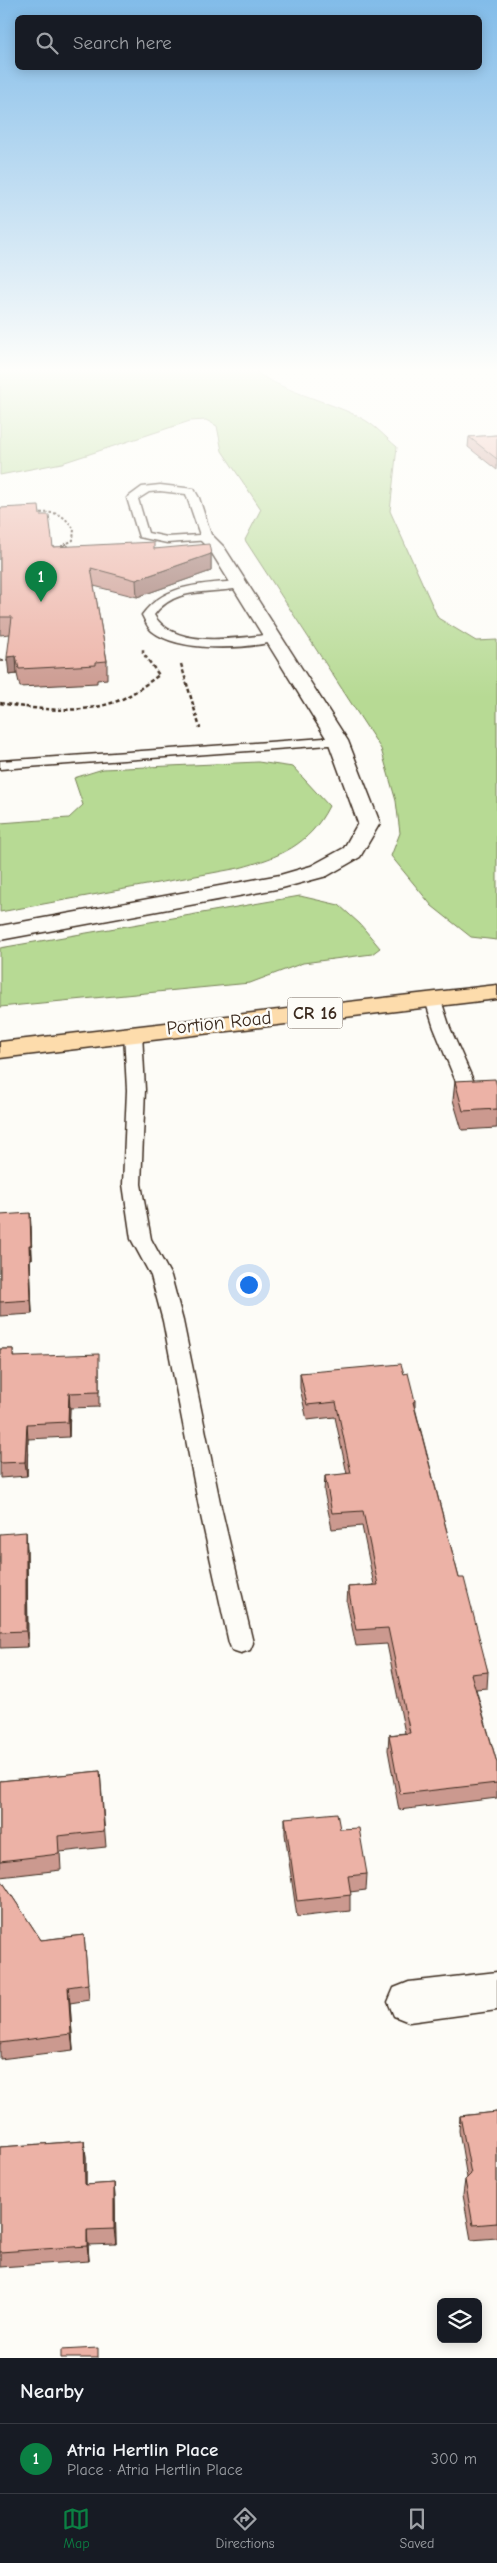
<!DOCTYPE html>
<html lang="en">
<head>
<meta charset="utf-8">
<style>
	body { margin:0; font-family:"Comic Neue",sans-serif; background:#20242c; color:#f1f3f6 }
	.controls { position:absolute; right:15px; bottom:15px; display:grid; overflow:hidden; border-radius:8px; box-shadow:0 2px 12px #0003 }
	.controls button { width:45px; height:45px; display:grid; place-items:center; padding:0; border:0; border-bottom:1px solid #363941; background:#171b24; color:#f1f3f6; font:25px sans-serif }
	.you { position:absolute; left:248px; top:1284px; width:18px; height:18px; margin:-12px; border:4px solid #fff; border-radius:50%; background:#1a73e8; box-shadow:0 0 0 8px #1a73e833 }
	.badge { display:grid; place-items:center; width:32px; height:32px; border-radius:50%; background:#0b8043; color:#fff; font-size:16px; font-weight:700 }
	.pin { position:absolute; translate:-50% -41px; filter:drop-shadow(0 1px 2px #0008) }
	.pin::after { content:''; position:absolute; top:26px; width:18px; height:15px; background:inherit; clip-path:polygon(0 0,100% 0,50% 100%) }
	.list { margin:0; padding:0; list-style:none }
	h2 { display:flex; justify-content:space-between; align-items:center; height:65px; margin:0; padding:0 20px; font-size:21px }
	h2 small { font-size:16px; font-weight:400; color:#9ea1a6 }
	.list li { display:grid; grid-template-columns:32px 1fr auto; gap:15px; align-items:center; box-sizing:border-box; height:70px; padding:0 20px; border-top:1px solid #363941 }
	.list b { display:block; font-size:19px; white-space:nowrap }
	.list p { margin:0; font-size:16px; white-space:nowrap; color:#9ea1a6 }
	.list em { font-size:16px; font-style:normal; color:#9ea1a6 }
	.icon { flex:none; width:28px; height:28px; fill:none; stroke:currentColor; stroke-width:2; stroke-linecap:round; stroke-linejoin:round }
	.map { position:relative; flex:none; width:497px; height:2358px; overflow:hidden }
	.search { position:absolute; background:#171b24; box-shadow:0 2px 12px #0003; left:15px; right:15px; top:15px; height:55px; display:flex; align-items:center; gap:12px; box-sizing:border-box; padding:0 18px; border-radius:8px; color:#9ea1a6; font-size:19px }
	.sheet { height:135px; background:#171b24 }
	nav { display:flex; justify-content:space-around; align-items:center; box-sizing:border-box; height:70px; border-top:1px solid #363941; background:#171b24; font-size:14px; color:#9ea1a6 }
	nav a { display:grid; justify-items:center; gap:2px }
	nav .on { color:#0b8043 }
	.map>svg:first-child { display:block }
</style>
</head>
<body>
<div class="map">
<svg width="497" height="2358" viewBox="0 0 497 2358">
	<rect width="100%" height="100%" fill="#fdfcf7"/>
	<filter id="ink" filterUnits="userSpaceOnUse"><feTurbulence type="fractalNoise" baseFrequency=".02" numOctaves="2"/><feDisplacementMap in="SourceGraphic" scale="10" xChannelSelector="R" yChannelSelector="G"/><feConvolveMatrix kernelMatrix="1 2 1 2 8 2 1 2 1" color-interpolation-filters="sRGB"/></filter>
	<g filter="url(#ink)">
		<!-- green -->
		<g fill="#b7da94" stroke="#798259">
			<path d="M 0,368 L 252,368 C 273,389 332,402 361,418 C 374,424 385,437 397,447 L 390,511 L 438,618 L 476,641 L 497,640 L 497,940 L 471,937 L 432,906 L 391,856 L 400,833 L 396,801 L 381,749 L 245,540 L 261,509 L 222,451 L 217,426 L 206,420 L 190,421 L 62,463 L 0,475 Z"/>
			<path d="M 258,762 L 293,767 L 329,806 C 309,846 279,857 239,868 L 0,912 L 0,823 L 69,818 L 83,805 L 74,778 L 103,769 Z"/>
			<path d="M 300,896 L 339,905 L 360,924 L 380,948 L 372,954 L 303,963 L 250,983 L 0,1007 L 0,948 Z"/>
		</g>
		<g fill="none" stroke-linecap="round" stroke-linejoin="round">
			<!-- lane casing -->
			<g stroke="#3b2a1e" stroke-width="3">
				<g id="lane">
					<path d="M 160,485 L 194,489 L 199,498 L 212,538 L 210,540 L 167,543 L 139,537 L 127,498 L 142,487 ZM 160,491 L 186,494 L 200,535 L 167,537 L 148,533 L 138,499 L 149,492 Z"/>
					<path d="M 240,581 L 244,583 L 244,587 C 212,595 176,585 154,615 C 174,650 239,638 273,634 L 279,638 L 277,641 C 245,649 180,653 152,631 C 147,627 145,620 142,615 C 165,583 204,584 240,581 Z"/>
					<path d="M 338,737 L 345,741 L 343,744 L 0,769 L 0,761 Z"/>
					<path d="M 433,995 L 441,1000 L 450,1028 L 477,1089 L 474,1093 L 462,1093 L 459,1089 L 434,1028 L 425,1000 Z"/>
					<path d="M 133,1028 L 139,1029 L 142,1033 L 145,1090 L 141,1184 L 151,1239 L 171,1276 L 183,1321 L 221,1507 L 253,1643 L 250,1650 L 241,1653 L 232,1650 L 229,1643 L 199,1507 L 163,1321 L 151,1276 L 131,1239 L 123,1184 L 127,1090 L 124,1033 L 127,1029 Z"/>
				</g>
			</g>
			<!-- street casing -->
			<g stroke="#3b2a1e" stroke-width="3">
				<g id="street">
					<path d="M 206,533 L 212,535 L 224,547 L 348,741 L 380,823 L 360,857 L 327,876 L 282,888 L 0,940 L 0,926 L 280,875 L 311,866 L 344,848 L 358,823 L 328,741 L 210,550 L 198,538 Z"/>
					<path d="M 497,1972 L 497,2010 L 409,2022 L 394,2016 L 388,2002 L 394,1988 L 409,1982 Z"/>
				</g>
			</g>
			<!-- primary casing -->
			<g stroke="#3b2a1e" stroke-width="3">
				<path id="primary" d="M 497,985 L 497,999 L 0,1058 L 0,1042 Z"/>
			</g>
			<!-- path-far1 -->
			<path stroke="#3b2a1e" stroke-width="2" stroke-dasharray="2.5 2" stroke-linecap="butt" d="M 36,513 C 57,512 61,512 74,529 L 73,540 L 62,546 L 70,546"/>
			<!-- path -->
			<g stroke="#3b2a1e" stroke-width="2.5" stroke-dasharray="4 2.5" stroke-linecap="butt">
				<path d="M 0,661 L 12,659"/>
				<path d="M 181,664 L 200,728"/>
				<path d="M 0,703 C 38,710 83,715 120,700 C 134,694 146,684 159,675 L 143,653 L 143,649"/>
			</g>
			<!-- lane -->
			<use href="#lane" fill="#fdfcf7" fill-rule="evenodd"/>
			<!-- street -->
			<use href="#street" fill="#fdfcf7" fill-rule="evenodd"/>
			<!-- primary -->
			<use href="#primary" fill="#fddcac" fill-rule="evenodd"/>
		</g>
		<!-- wall -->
		<g fill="#cb998f" stroke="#3b2a1e">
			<path d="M 497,435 L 497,470 L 468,447 L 469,437 Z"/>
			<path d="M 0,508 L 40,515 L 53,547 L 154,549 L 211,554 L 211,571 L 137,597 L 94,586 L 107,661 L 107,679 L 97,680 L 97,683 L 20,687 L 17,674 L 9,675 L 10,634 L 0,635 Z"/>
			<path d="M 455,1081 L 497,1109 L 497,1128 L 462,1130 L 453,1100 Z"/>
			<path d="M 0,1215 L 31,1226 L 32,1259 L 30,1259 L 32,1314 L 0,1316 Z"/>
			<path d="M 0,1349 L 13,1349 L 13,1357 L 99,1368 L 99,1407 L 70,1408 L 69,1437 L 28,1439 L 27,1476 L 0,1478 Z"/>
			<path d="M 300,1373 L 404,1374 L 415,1401 L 415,1408 L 459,1578 L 488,1672 L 487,1688 L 476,1689 L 497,1763 L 497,1798 L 399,1810 L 388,1750 L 389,1735 L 405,1733 L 387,1644 L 356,1646 L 347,1603 L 348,1587 L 374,1585 L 362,1526 L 332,1529 L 324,1491 L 325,1476 L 347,1474 L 335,1417 L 307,1420 L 300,1388 Z"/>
			<path d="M 0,1534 L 27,1548 L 28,1647 L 0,1648 Z"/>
			<path d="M 100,1771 L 106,1847 L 60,1852 L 61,1870 L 0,1877 L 0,1781 Z"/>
			<path d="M 285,1818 L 340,1829 L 367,1874 L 366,1890 L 350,1892 L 350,1911 L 297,1917 L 285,1834 Z"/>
			<path d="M 0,1878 L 41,1940 L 84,1935 L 89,2000 L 70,2003 L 73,2050 L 0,2059 Z"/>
			<path d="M 497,2112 L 497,2238 L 471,2240 L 463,2195 L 465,2180 L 467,2178 L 459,2131 L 460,2116 Z"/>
			<path d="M 84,2141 L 86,2157 L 86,2185 L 114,2183 L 115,2198 L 116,2244 L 88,2245 L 89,2261 L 0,2267 L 0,2147 Z"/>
		</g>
		<!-- shaded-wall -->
		<g fill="#a57d74" stroke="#3b2a1e">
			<path d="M 211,554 L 211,571 L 137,597 L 136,580 Z"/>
			<path d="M 16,656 L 17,674 L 9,675 L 7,657 Z"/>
			<path d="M 30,1213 L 31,1226 L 32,1259 L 31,1245 Z"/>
			<path d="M 29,1245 L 30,1259 L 32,1314 L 31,1300 Z"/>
			<path d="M 69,1393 L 70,1408 L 69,1437 L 68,1422 Z"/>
			<path d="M 27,1424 L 28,1439 L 27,1476 L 25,1462 Z"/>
			<path d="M 26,1532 L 27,1548 L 28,1647 L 26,1631 Z"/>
			<path d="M 68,1987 L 70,2003 L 73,2050 L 71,2034 Z"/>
			<path d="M 84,2141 L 86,2157 L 86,2200 L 85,2185 Z"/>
			<path d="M 114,2183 L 115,2198 L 116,2244 L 114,2229 Z"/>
			<path d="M 87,2230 L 88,2245 L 89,2261 L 87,2246 Z"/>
		</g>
		<!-- building -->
		<g fill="#ecb2a6" stroke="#3b2a1e">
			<path d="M 497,435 L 497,459 L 469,437 Z"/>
			<path d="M 39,506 L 40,515 L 49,515 L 53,547 L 154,542 L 154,549 L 209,544 L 211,554 L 136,580 L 91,568 L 107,661 L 96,662 L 96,665 L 19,669 L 16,656 L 7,657 L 12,617 L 0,617 L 0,508 Z"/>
			<path d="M 495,1079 L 497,1086 L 497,1109 L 463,1111 L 455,1081 Z"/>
			<path d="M 30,1213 L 31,1245 L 29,1245 L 31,1300 L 0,1302 L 0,1215 Z"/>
			<path d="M 0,1349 L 13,1349 L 13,1357 L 99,1354 L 99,1392 L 69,1393 L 68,1422 L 27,1424 L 25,1462 L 0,1463 Z"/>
			<path d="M 401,1364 L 404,1374 L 408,1373 L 415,1401 L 413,1402 L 459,1578 L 464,1578 L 488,1672 L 471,1674 L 497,1763 L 497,1783 L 400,1794 L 389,1735 L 410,1733 L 388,1628 L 356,1630 L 348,1587 L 378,1585 L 363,1511 L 332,1513 L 325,1476 L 351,1473 L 336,1402 L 307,1405 L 300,1373 Z"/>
			<path d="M 26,1532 L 26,1631 L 0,1632 L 0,1534 Z"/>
			<path d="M 100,1771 L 104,1831 L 58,1836 L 59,1854 L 0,1861 L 0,1781 Z"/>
			<path d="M 337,1813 L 340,1829 L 359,1828 L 367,1874 L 348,1876 L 351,1895 L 297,1901 L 285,1818 Z"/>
			<path d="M 0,1878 L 41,1940 L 84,1935 L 88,1984 L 68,1987 L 71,2034 L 0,2043 Z"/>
			<path d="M 497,2112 L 497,2223 L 473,2225 L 465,2180 L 471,2174 L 460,2116 Z"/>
			<path d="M 84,2141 L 85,2185 L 114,2183 L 114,2229 L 87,2230 L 87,2246 L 0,2252 L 0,2147 Z"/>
			<path d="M 98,2348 L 98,2358 L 61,2358 L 61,2350 Z"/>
		</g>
	</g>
	<!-- sky -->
	<linearGradient id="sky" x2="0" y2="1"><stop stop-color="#82bce9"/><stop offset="0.53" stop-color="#fefefb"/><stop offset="1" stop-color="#fefefb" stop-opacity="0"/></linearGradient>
	<rect width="497" height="698" fill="url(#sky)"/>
	<g text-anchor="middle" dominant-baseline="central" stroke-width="5" stroke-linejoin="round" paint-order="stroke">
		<!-- shield labels -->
		<rect fill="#fdfcf7" stroke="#75695f" stroke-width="1" x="287.5" y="997.5" width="55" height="31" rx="4"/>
		<g font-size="18" font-weight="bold" fill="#3b2a1e">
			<text x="315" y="1013">CR 16</text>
		</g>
		<!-- street labels -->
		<g font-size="19" fill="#3b2a1e" stroke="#fdfcf7">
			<text transform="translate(219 1023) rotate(-6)">Portion Road</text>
		</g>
	</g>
</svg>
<div class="controls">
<button><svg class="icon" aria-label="layers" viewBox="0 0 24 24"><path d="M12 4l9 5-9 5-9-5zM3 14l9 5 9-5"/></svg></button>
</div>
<div class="you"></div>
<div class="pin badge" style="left:41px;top:602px">1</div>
<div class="search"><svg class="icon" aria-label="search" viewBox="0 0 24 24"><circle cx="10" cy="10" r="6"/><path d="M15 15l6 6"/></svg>Search here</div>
</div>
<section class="sheet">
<h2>Nearby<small></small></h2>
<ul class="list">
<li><span class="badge">1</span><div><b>Atria Hertlin Place</b><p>Place · Atria Hertlin Place</p></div><em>300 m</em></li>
</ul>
</section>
<nav>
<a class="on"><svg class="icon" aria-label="map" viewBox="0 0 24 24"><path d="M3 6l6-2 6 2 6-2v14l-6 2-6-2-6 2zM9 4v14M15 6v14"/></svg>Map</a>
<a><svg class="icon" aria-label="directions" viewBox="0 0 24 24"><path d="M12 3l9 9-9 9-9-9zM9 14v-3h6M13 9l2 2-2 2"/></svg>Directions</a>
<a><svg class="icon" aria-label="saved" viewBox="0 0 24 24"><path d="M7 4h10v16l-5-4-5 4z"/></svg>Saved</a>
</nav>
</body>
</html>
